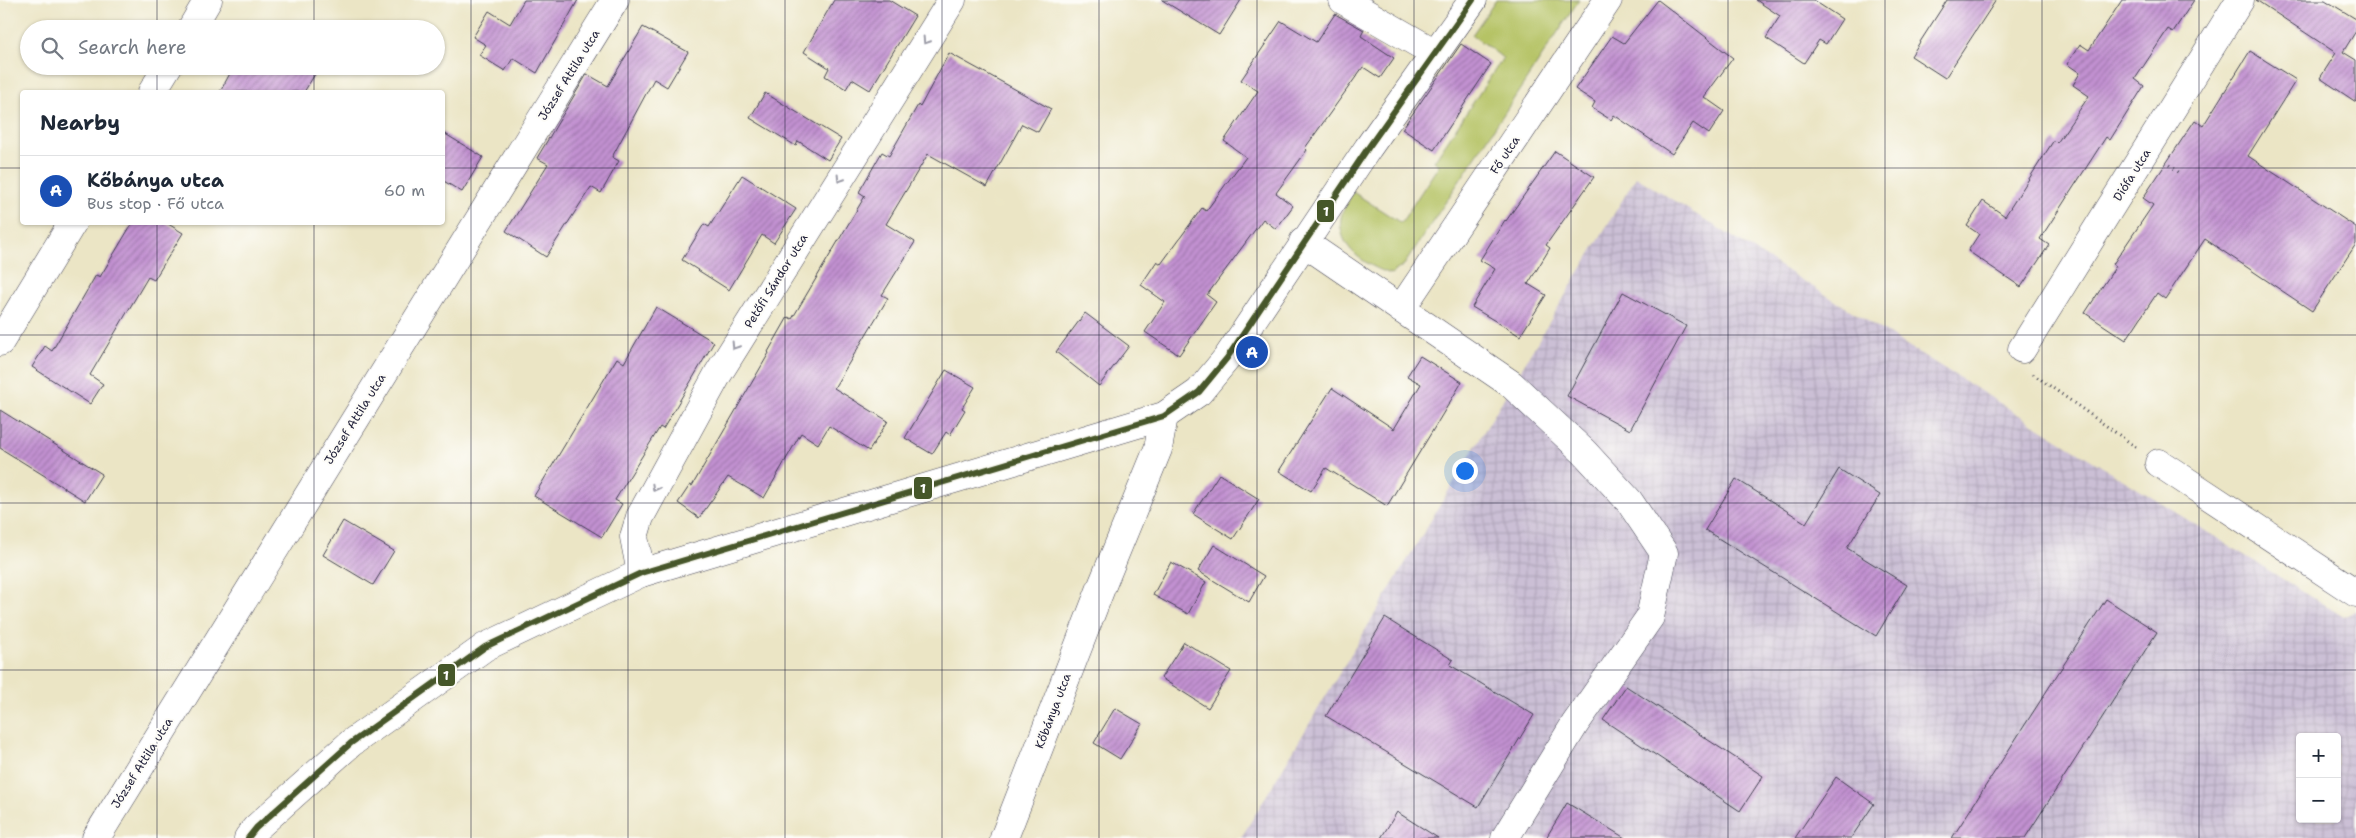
<!DOCTYPE html>
<html lang="en">
<head>
<meta charset="utf-8">
<style>
	body { margin:0; font-family:"Shantell Sans",sans-serif; background:#f2f2f3; color:#1f2937 }
	.controls { position:absolute; right:15px; bottom:15px; display:grid; overflow:hidden; border-radius:5px; box-shadow:0 1px 4px #0004 }
	.controls button { width:45px; height:45px; display:grid; place-items:center; padding:0; border:0; border-bottom:1px solid #e0e1e3; background:#fff; color:#1f2937; font:25px sans-serif }
	.you { position:absolute; left:1464px; top:470px; width:18px; height:18px; margin:-12px; border:4px solid #fff; border-radius:50%; background:#1a73e8; box-shadow:0 0 0 8px #1a73e833 }
	.badge { display:grid; place-items:center; width:32px; height:32px; border-radius:50%; background:#d1495b; color:#fff; font-size:16px; font-weight:700 }
	.pin { position:absolute; translate:-50% -50%; border:2px solid #fff; box-shadow:0 1px 5px #0006 }
	.list { margin:0; padding:0; list-style:none }
	h2 { display:flex; justify-content:space-between; align-items:center; height:65px; margin:0; padding:0 20px; font-size:21px }
	h2 small { font-size:16px; font-weight:400; color:#747a83 }
	.list li { display:grid; grid-template-columns:32px 1fr auto; gap:15px; align-items:center; box-sizing:border-box; height:70px; padding:0 20px; border-top:1px solid #e0e1e3 }
	.list b { display:block; font-size:19px; white-space:nowrap }
	.list p { margin:0; font-size:16px; white-space:nowrap; color:#747a83 }
	.list em { font-size:16px; font-style:normal; color:#747a83 }
	.icon { flex:none; width:28px; height:28px; fill:none; stroke:currentColor; stroke-width:2; stroke-linecap:round; stroke-linejoin:round }
	.map { position:relative; flex:none; width:2356px; height:838px; overflow:hidden }
	.search { position:absolute; background:#fff; box-shadow:0 1px 4px #0004; left:20px; top:20px; width:425px; height:55px; display:flex; align-items:center; gap:12px; box-sizing:border-box; padding:0 18px; border-radius:28px; color:#747a83; font-size:19px }
	.panel { position:absolute; background:#fff; box-shadow:0 1px 4px #0004; left:20px; top:90px; width:425px; height:135px; border-radius:5px }
	.map>svg:first-child { display:block }
</style>
</head>
<body>
<div class="map">
<svg width="2356" height="838" viewBox="0 0 2356 838">
	<defs>
		<pattern id="industrial-grid" width="8" height="8" patternUnits="userSpaceOnUse" patternTransform="scale(1.25)"><rect width="8" height="8" fill="#cbbfd5"/><path d="M0 4h8M4 0v8" fill="none" stroke="#aea4b8"/></pattern>
		<pattern id="building-hatch" width="6" height="6" patternUnits="userSpaceOnUse" patternTransform="scale(1.25)"><rect width="6" height="6" fill="#c291d1"/><path d="M-1 1l2-2M0 6l6-6M5 7l2-2" fill="none" stroke="#9d76ab"/></pattern>
	</defs>
	<rect width="100%" height="100%" fill="#fdfcf7"/>
	<filter id="ink" filterUnits="userSpaceOnUse"><feTurbulence type="fractalNoise" baseFrequency=".02" numOctaves="2"/><feDisplacementMap in="SourceGraphic" scale="10" xChannelSelector="R" yChannelSelector="G"/><feConvolveMatrix kernelMatrix="1 2 1 2 8 2 1 2 1" color-interpolation-filters="sRGB"/></filter>
	<filter id="wash" filterUnits="userSpaceOnUse"><feTurbulence type="fractalNoise" baseFrequency=".0096" numOctaves="4" result="noise"/><feDisplacementMap in="SourceGraphic" scale="20" xChannelSelector="R" yChannelSelector="G"/><feGaussianBlur stdDeviation="1.12" result="paint"/><feColorMatrix in="noise" values="0 0 0 0 0 0 0 0 0 0 0 0 0 0 0 0 0 1.4 0 .05"/><feComposite in="paint" operator="in"/></filter>
	<g filter="url(#wash)">
		<rect width="100%" height="100%" fill="#ebe5c5"/>
		<!-- industrial -->
		<path fill="url(#industrial-grid)" fill-rule="evenodd" d="M 1636,177 L 2344,617 L 2356,610 L 2356,838 L 1241,838 ZM 2300,737 L 2337,737 L 2337,819 L 2300,819 Z"/>
		<!-- park -->
		<path fill="#b5c365" stroke="#6c7250" d="M 1496,0 L 1579,0 L 1404,265 L 1391,274 C 1365,265 1337,248 1341,217 C 1343,209 1350,199 1353,192 L 1401,223 L 1439,165 L 1434,161 L 1503,58 L 1472,35 Z"/>
		<g id="blocks">
			<!-- building -->
			<g fill="url(#building-hatch)">
				<path d="M 524,0 L 578,0 L 537,73 L 513,58 L 505,71 L 479,55 L 486,45 L 473,37 L 489,11 L 510,24 Z"/>
				<path d="M 834,0 L 889,0 L 915,16 L 870,90 L 852,79 L 846,89 L 825,76 L 829,68 L 804,52 Z"/>
				<path d="M 1162,0 L 1241,0 L 1219,35 Z"/>
				<path d="M 1658,0 L 1733,58 L 1704,97 L 1724,111 L 1709,134 L 1693,123 L 1672,154 L 1614,115 L 1611,120 L 1592,108 L 1595,102 L 1575,89 L 1612,36 L 1624,43 Z"/>
				<path d="M 1756,0 L 1813,0 L 1842,19 L 1826,44 L 1819,40 L 1804,63 L 1766,38 L 1780,16 Z"/>
				<path d="M 1947,0 L 1996,0 L 1945,78 L 1911,56 Z"/>
				<path d="M 2122,0 L 2194,0 L 2173,32 L 2168,29 L 2135,79 L 2144,86 L 2110,140 L 2106,137 L 2040,239 L 2049,245 L 2021,287 L 1968,251 L 1979,234 L 1967,226 L 1983,201 L 2005,216 L 2054,140 L 2057,143 L 2089,96 L 2073,85 L 2080,73 L 2067,64 L 2080,44 L 2089,50 Z"/>
				<path d="M 2256,0 L 2325,0 L 2356,19 L 2356,31 L 2343,52 L 2356,60 L 2356,102 L 2320,78 L 2336,53 Z"/>
				<path d="M 1335,14 L 1364,30 L 1361,36 L 1394,58 L 1380,78 L 1363,67 L 1305,148 L 1307,150 L 1276,193 L 1293,206 L 1276,229 L 1263,219 L 1207,295 L 1216,302 L 1179,355 L 1145,332 L 1165,302 L 1141,285 L 1157,261 L 1161,264 L 1202,208 L 1206,211 L 1246,157 L 1224,141 L 1258,91 L 1241,80 L 1281,21 L 1316,42 Z"/>
				<path d="M 643,27 L 688,52 L 667,87 L 654,79 L 612,157 L 619,161 L 601,193 L 591,187 L 546,257 L 506,231 L 548,164 L 537,158 L 587,74 L 608,86 Z"/>
				<path d="M 1461,44 L 1491,64 L 1434,150 L 1402,129 Z"/>
				<path d="M 2250,51 L 2296,80 L 2248,156 L 2356,227 L 2356,244 L 2312,311 L 2205,239 L 2165,299 L 2157,293 L 2126,340 L 2085,313 L 2116,266 L 2113,264 L 2153,205 L 2143,198 L 2195,120 L 2203,126 Z"/>
				<path d="M 949,53 L 1051,109 L 1038,132 L 1022,124 L 987,187 L 928,154 L 886,224 L 915,242 L 882,295 L 888,298 L 834,388 L 888,421 L 869,451 L 829,426 L 818,444 L 801,433 L 764,498 L 728,477 L 699,518 L 678,503 L 690,485 L 692,486 L 769,353 L 768,352 L 788,317 L 792,319 L 865,196 L 859,192 L 882,152 L 889,156 L 918,105 L 920,107 Z"/>
				<path d="M 234,66 L 320,66 L 304,92 L 220,92 Z"/>
				<path d="M 765,93 L 841,139 L 828,160 L 798,141 L 796,146 L 750,118 Z"/>
				<path d="M 442,132 L 483,157 L 462,192 L 442,180 Z"/>
				<path d="M 1555,151 L 1594,177 L 1546,245 L 1550,248 L 1528,284 L 1546,295 L 1520,336 L 1472,307 L 1495,269 L 1480,260 L 1505,220 L 1506,221 Z"/>
				<path d="M 742,175 L 796,209 L 774,243 L 762,235 L 729,290 L 682,260 L 704,224 L 709,227 Z"/>
				<path d="M 133,222 L 165,222 L 183,233 L 154,280 L 148,277 L 90,375 L 103,384 L 90,404 L 32,367 L 45,346 L 52,351 L 96,275 L 100,277 Z"/>
				<path d="M 1623,292 L 1686,326 L 1630,430 L 1567,396 Z"/>
				<path d="M 656,307 L 714,342 L 663,429 L 660,427 L 615,500 L 622,504 L 602,537 L 534,496 L 617,358 L 624,363 Z"/>
				<path d="M 1085,313 L 1129,346 L 1099,386 L 1056,352 Z"/>
				<path d="M 1420,356 L 1462,382 L 1387,506 L 1326,468 L 1311,491 L 1279,471 L 1332,388 L 1394,429 L 1421,384 L 1407,376 Z"/>
				<path d="M 946,370 L 975,387 L 962,408 L 965,410 L 950,435 L 946,432 L 932,454 L 905,438 Z"/>
				<path d="M 0,410 L 102,474 L 85,501 L 0,448 Z"/>
				<path d="M 1839,469 L 1880,495 L 1847,548 L 1907,585 L 1876,636 L 1705,530 L 1736,479 L 1806,523 Z"/>
				<path d="M 1219,474 L 1259,499 L 1233,539 L 1193,514 Z"/>
				<path d="M 343,521 L 394,551 L 373,585 L 323,555 Z"/>
				<path d="M 1214,545 L 1264,576 L 1249,602 L 1198,571 Z"/>
				<path d="M 1171,562 L 1206,582 L 1188,614 L 1153,595 Z"/>
				<path d="M 2106,599 L 2157,632 L 2025,838 L 1952,838 Z"/>
				<path d="M 1385,618 L 1453,660 L 1450,665 L 1534,715 L 1478,807 L 1326,716 Z"/>
				<path d="M 1184,642 L 1231,671 L 1208,708 L 1161,678 Z"/>
				<path d="M 1626,686 L 1763,776 L 1740,811 L 1603,720 Z"/>
				<path d="M 1115,708 L 1142,724 L 1120,759 L 1094,743 Z"/>
				<path d="M 1836,777 L 1874,804 L 1851,838 L 1795,838 Z"/>
				<path d="M 1567,803 L 1625,838 L 1546,838 Z"/>
				<path d="M 1397,812 L 1438,838 L 1381,838 Z"/>
			</g>
		</g>
	</g>
	<g filter="url(#ink)">
		<use href="#blocks" fill-opacity="0" stroke="#403f50" stroke-width="1"/>
		<g fill="none" stroke-linecap="round" stroke-linejoin="round">
			<!-- minor casing -->
			<g stroke="#403f50" stroke-width="29">
				<g id="minor">
					<path d="M 1343,0 L 1435,53"/>
					<path d="M 191,29 L 208,0"/>
					<path d="M 152,92 L 168,66"/>
					<path d="M 1303,242 L 1511,384 L 1584,452 L 1629,501 L 1664,553 L 1650,617 L 1575,724 L 1505,838"/>
					<path d="M 1401,309 L 1608,0"/>
					<path d="M 0,342 L 73,222"/>
					<path d="M 2022,349 L 2240,0"/>
					<path d="M 2159,463 L 2356,593"/>
					<path d="M 641,573 L 634,537 L 640,517 L 718,374 L 952,0"/>
					<path d="M 96,838 L 615,0"/>
					<path d="M 1004,838 L 1101,588 L 1158,449 L 1164,416"/>
				</g>
			</g>
			<!-- tertiary casing -->
			<g stroke="#403f50" stroke-width="29">
				<path id="tertiary" d="M 248,838 L 256,828 L 351,743 L 485,647 L 641,573 L 1164,416 L 1199,392 L 1227,358 L 1368,148 L 1473,0"/>
			</g>
			<!-- path -->
			<g stroke="#403f50" stroke-width="3" stroke-dasharray="1 4" stroke-linecap="butt">
				<path d="M 2170,165 L 2181,174"/>
				<path d="M 2033,374 L 2136,447"/>
			</g>
			<!-- minor -->
			<use href="#minor" stroke="#fff" stroke-width="28"/>
			<!-- tertiary -->
			<use href="#tertiary" stroke="#fff" stroke-width="28"/>
			<!-- bus-1 casing -->
			<g stroke="#fdfcf7" stroke-width="10">
				<path id="bus-1" d="M 248,838 L 256,828 L 351,743 L 485,647 L 641,573 L 1164,416 L 1199,392 L 1227,358 L 1368,148 L 1473,0"/>
			</g>
			<!-- bus-1 -->
			<use href="#bus-1" stroke="#465729" stroke-width="6"/>
		</g>
		<!-- one-way arrows -->
		<defs><path id="oneway-chevron" d="M-2-3.5L2.5 0L-2 3.5" fill="none" stroke-width="1.6" stroke-linecap="round" stroke-linejoin="round" transform="scale(1.25)"/></defs>
		<g stroke="#9c9ca7">
			<use href="#oneway-chevron" transform="translate(926 41) rotate(122)"/>
			<use href="#oneway-chevron" transform="translate(840 179) rotate(122)"/>
			<use href="#oneway-chevron" transform="translate(735 346) rotate(122)"/>
			<use href="#oneway-chevron" transform="translate(655 488) rotate(119)"/>
		</g>
	</g>
	<!-- grid -->
	<path fill="none" stroke="#22223b" stroke-width="1" stroke-opacity="0.55" d="M 157,0 L 157,29M 314,0 L 314,29M 471,0 L 471,838M 628,0 L 628,838M 785,0 L 785,838M 942,0 L 942,838M 1099,0 L 1099,838M 1257,0 L 1257,838M 1414,0 L 1414,838M 1571,0 L 1571,838M 1728,0 L 1728,838M 1885,0 L 1885,838M 2042,0 L 2042,838M 2199,0 L 2199,838M 157,66 L 157,92M 314,66 L 314,92M 0,168 L 22,168M 442,168 L 2356,168M 157,222 L 157,838M 314,222 L 314,838M 0,335 L 2356,335M 0,503 L 2356,503M 0,670 L 2356,670"/>
	<g text-anchor="middle" dominant-baseline="central" stroke-width="4" stroke-linejoin="round" paint-order="stroke">
		<!-- street labels -->
		<g font-size="12" fill="#22223b" stroke="#fdfcf7">
			<text transform="translate(569 75) rotate(-58)">József Attila utca</text>
			<text transform="translate(1505 155) rotate(-56)">Fő utca</text>
			<text transform="translate(2132 175) rotate(-58)">Diófa utca</text>
			<text transform="translate(776 281) rotate(-58)">Petőfi Sándor utca</text>
			<text transform="translate(355 419) rotate(-58)">József Attila utca</text>
			<text transform="translate(1053 711) rotate(-69)">Kőbánya utca</text>
			<text transform="translate(142 763) rotate(-58)">József Attila utca</text>
		</g>
	</g>
	<g stroke="#fdfcf7" stroke-width="2">
		<rect x="1316" y="199" width="19" height="24" rx="5" fill="#465729"/>
		<rect x="913" y="476" width="20" height="24" rx="5" fill="#465729"/>
		<rect x="437" y="663" width="19" height="24" rx="5" fill="#465729"/>
	</g>
	<g font-size="14" text-anchor="middle" font-weight="bold" fill="#fff">
		<text x="1326" y="216">1</text>
		<text x="923" y="493">1</text>
		<text x="446" y="680">1</text>
	</g>
</svg>
<div class="controls">
<button>+</button>
<button>−</button>
</div>
<div class="you"></div>
<div class="pin badge" style="left:1252px;top:352px;background:#1a4fb4">A</div>
<div class="search"><svg class="icon" aria-label="search" viewBox="0 0 24 24"><circle cx="10" cy="10" r="6"/><path d="M15 15l6 6"/></svg>Search here</div>
<section class="panel">
<h2>Nearby<small></small></h2>
<ul class="list">
<li><span class="badge" style="background:#1a4fb4">A</span><div><b>Kőbánya utca</b><p>Bus stop · Fő utca</p></div><em>60 m</em></li>
</ul>
</section>
</div>
</body>
</html>
